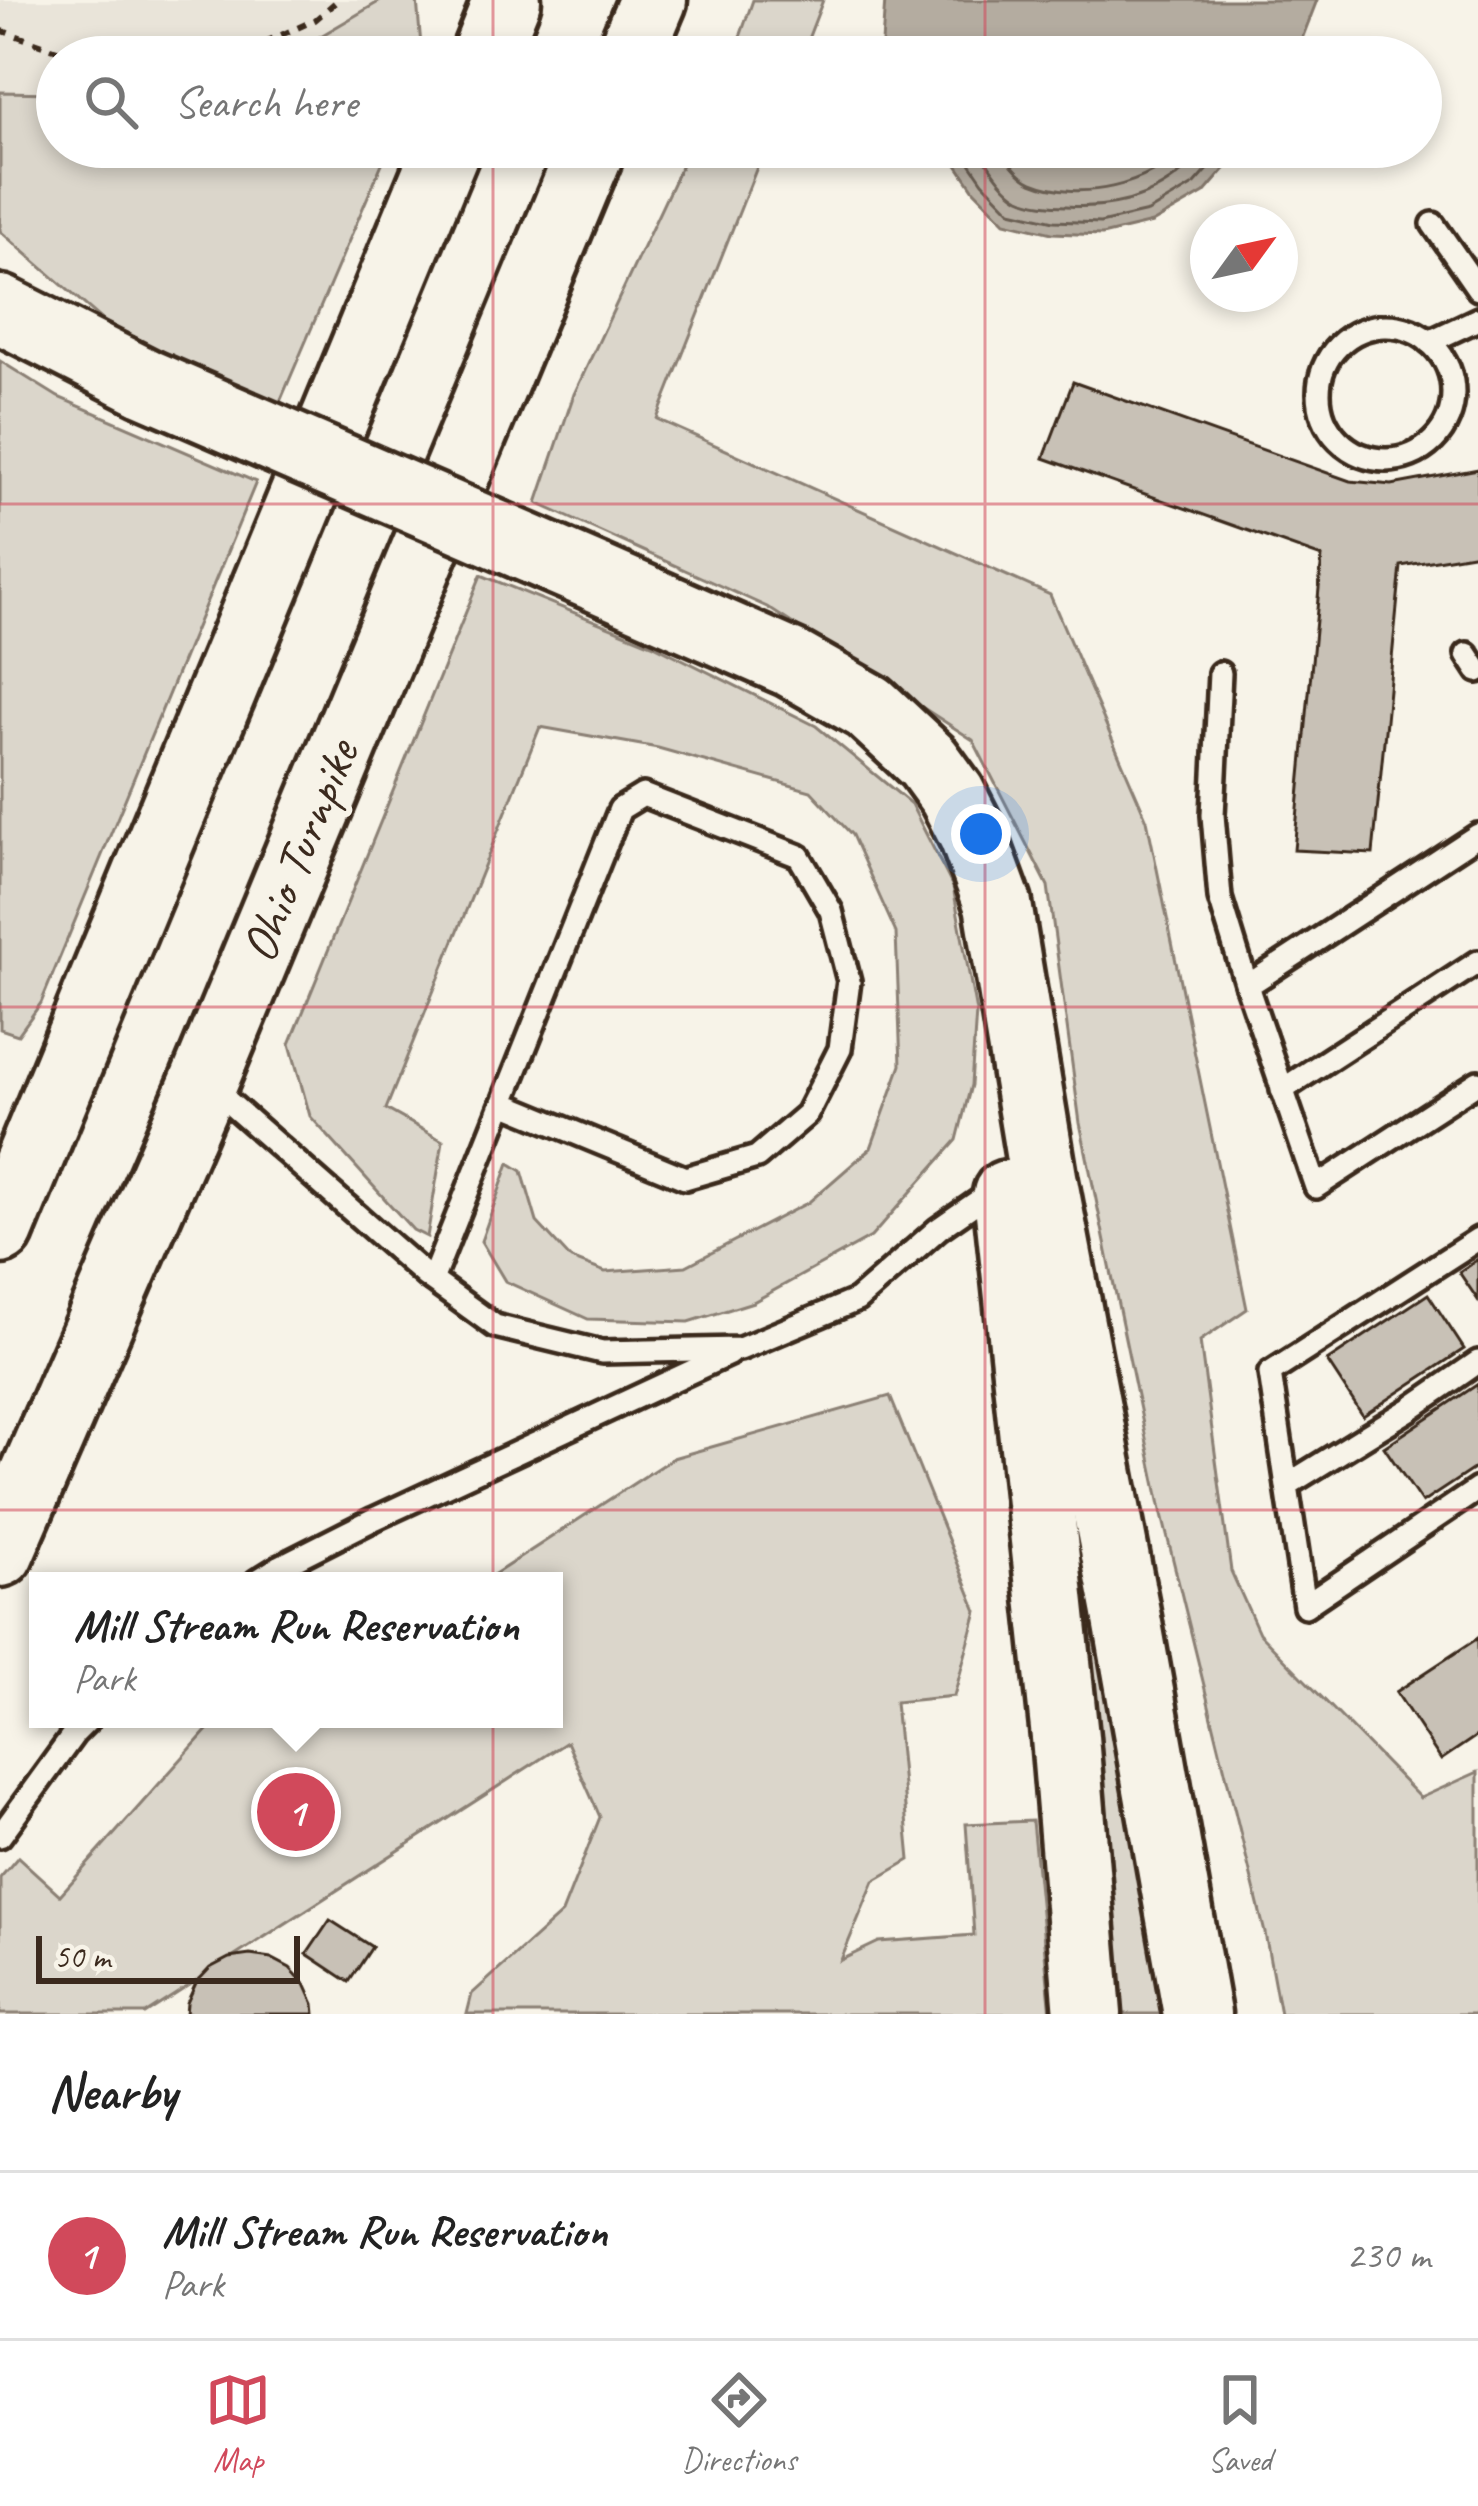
<!DOCTYPE html>
<html lang="en">
<head>
<meta charset="utf-8">
<style>
	body { margin:0; font-family:Caveat,sans-serif; background:#f6f6f6; color:#222 }
	.compass { position:absolute; left:1190px; top:204px; width:108px; height:108px; border-radius:50%; background:#fff; box-shadow:0 6px 18px #0003; rotate:57deg }
	.scale { position:absolute; left:36px; bottom:30px; width:264px; box-sizing:border-box; padding-left:12px; border:6px solid #3b2a1e; border-top:0; font-size:33px; line-height:42px; white-space:nowrap; color:#3b2a1e; -webkit-text-stroke:9px #f7f3e8; paint-order:stroke }
	.you { position:absolute; left:981px; top:834px; width:42px; height:42px; margin:-30px; border:9px solid #fff; border-radius:50%; background:#1a73e8; box-shadow:0 0 0 18px #1a73e833 }
	.badge { display:grid; place-items:center; width:78px; height:78px; border-radius:50%; background:#d1495b; color:#fff; font-size:39px; font-weight:700 }
	.pin { position:absolute; translate:-50% -50%; border:6px solid #fff; box-shadow:0 3px 12px #0006 }
	.popup { position:absolute; left:29px; top:1572px; width:534px; height:156px; box-sizing:border-box; display:grid; place-content:center; border-radius:0px; background:#fff; filter:drop-shadow(0 3px 9px #0005); font-size:39px; white-space:nowrap; color:#767676 }
	.popup b { font-size:45px; color:#222 }
	.popup::after { content:''; position:absolute; left:50%; top:100%; margin-left:-24px; border:24px solid transparent; border-top-color:#fff }
	.list { margin:0; padding:0; list-style:none }
	h2 { display:flex; justify-content:space-between; align-items:center; height:156px; margin:0; padding:0 48px; font-size:51px }
	h2 small { font-size:39px; font-weight:400; color:#767676 }
	.list li { display:grid; grid-template-columns:78px 1fr auto; gap:36px; align-items:center; box-sizing:border-box; height:168px; padding:0 48px; border-top:3px solid #e0e0e0 }
	.list b { display:block; font-size:45px; white-space:nowrap }
	.list p { margin:0; font-size:39px; white-space:nowrap; color:#767676 }
	.list em { font-size:39px; font-style:normal; color:#767676 }
	.icon { flex:none; width:66px; height:66px; fill:none; stroke:currentColor; stroke-width:2; stroke-linecap:round; stroke-linejoin:round }
	.map { position:relative; flex:none; width:1478px; height:2014px; overflow:hidden }
	.search { position:absolute; background:#fff; box-shadow:0 6px 18px #0003; left:36px; right:36px; top:36px; height:132px; display:flex; align-items:center; gap:30px; box-sizing:border-box; padding:0 42px; border-radius:66px; color:#767676; font-size:45px }
	.sheet { height:324px; background:#fff }
	nav { display:flex; justify-content:space-around; align-items:center; box-sizing:border-box; height:168px; border-top:3px solid #e0e0e0; background:#fff; font-size:33px; color:#767676 }
	nav a { display:grid; justify-items:center; gap:6px }
	nav .on { color:#d1495b }
	.map>svg:first-child { display:block }
</style>
</head>
<body>
<div class="map">
<svg width="1478" height="2014" viewBox="0 0 1478 2014">
	<rect width="100%" height="100%" fill="#f7f3e8"/>
	<filter id="ink" filterUnits="userSpaceOnUse"><feTurbulence type="fractalNoise" baseFrequency=".00833" numOctaves="2"/><feDisplacementMap in="SourceGraphic" scale="24" xChannelSelector="R" yChannelSelector="G"/><feConvolveMatrix kernelMatrix="1 2 1 2 8 2 1 2 1" color-interpolation-filters="sRGB"/></filter>
	<g filter="url(#ink)">
		<!-- built -->
		<path fill="#e9e4d9" d="M 0,0 L 382,0 L 285,57 L 57,57 L 57,93 L 0,92 Z"/>
		<!-- green -->
		<g fill="#dbd6cb" stroke="#8b8074" stroke-width="3">
			<path d="M 382,0 L 417,0 L 422,57 L 285,57 Z"/>
			<path d="M 753,0 L 823,0 L 801,57 L 733,57 Z"/>
			<path d="M 0,92 L 57,93 L 57,147 L 389,147 L 273,418 L 153,364 L 0,231 Z"/>
			<path d="M 690,147 L 765,147 L 657,419 L 1050,595 L 1147,820 L 1247,1309 L 1200,1341 L 1231,1571 L 1259,1633 L 1420,1798 L 1478,1772 L 1478,2014 L 1280,2014 L 1265,1933 L 1162,1515 L 1080,1123 L 1048,886 L 973,740 L 767,607 L 537,503 L 574,394 Z"/>
			<path d="M 0,361 L 58,397 L 256,482 L 41,1003 L 18,1035 L 0,1029 Z"/>
			<path d="M 481,575 L 652,644 L 816,726 L 911,804 L 953,887 L 976,1012 L 971,1085 L 957,1140 L 871,1237 L 753,1302 L 689,1322 L 588,1319 L 505,1281 L 481,1241 L 509,1163 L 522,1171 L 537,1222 L 571,1259 L 605,1272 L 686,1266 L 809,1202 L 871,1148 L 901,1065 L 896,933 L 852,835 L 811,791 L 658,748 L 540,727 L 386,1109 L 443,1141 L 427,1237 L 413,1230 L 310,1116 L 290,1044 Z"/>
			<path d="M 1061,1356 L 1180,2014 L 1108,2014 Z"/>
			<path d="M 890,1396 L 977,1611 L 954,1696 L 895,1702 L 910,1860 L 874,1881 L 841,1960 L 879,1942 L 974,1935 L 966,1824 L 1032,1821 L 1051,2014 L 467,2014 L 472,1994 L 562,1913 L 600,1817 L 567,1742 L 145,2014 L 0,2014 L 0,1878 L 18,1857 L 60,1895 L 208,1729 L 229,1719 L 554,1719 L 554,1581 L 484,1581 L 673,1458 Z"/>
		</g>
		<!-- water -->
		<g fill="#b4aca0" stroke="#84786c" stroke-width="3">
			<path d="M 885,0 L 1317,0 L 1295,57 L 881,57 Z"/>
			<path d="M 945,147 L 1244,147 L 1204,193 L 1152,223 L 1102,235 L 1052,233 L 1005,222 L 974,190 Z"/>
		</g>
		<g fill="none" stroke-linecap="round" stroke-linejoin="round">
			<!-- shore -->
			<g stroke="#6b5e52" stroke-width="3">
				<path d="M 959,147 L 983,182 L 1011,211 L 1054,221 L 1100,223 L 1148,212 L 1195,184 L 1228,147"/>
				<path d="M 977,147 C 988,163 1002,188 1020,198 C 1032,204 1053,206 1066,206 C 1127,210 1168,192 1208,147"/>
				<path d="M 999,147 C 1007,159 1018,176 1032,182 C 1080,202 1150,186 1184,147"/>
			</g>
		</g>
		<!-- building -->
		<g fill="#c8c1b6" stroke="#3b2a1e" stroke-width="3">
			<path d="M 1073,382 L 1350,481 L 1392,485 L 1478,469 L 1478,553 L 1401,566 L 1373,854 L 1294,850 L 1322,557 L 1044,458 Z"/>
			<path d="M 1478,1259 L 1478,1300 L 1459,1272 Z"/>
			<path d="M 1428,1294 L 1464,1349 L 1363,1416 L 1327,1361 Z"/>
			<path d="M 1478,1384 L 1478,1466 L 1422,1503 L 1384,1447 Z"/>
			<path d="M 1478,1638 L 1478,1735 L 1441,1760 L 1396,1692 Z"/>
			<path d="M 330,1920 L 372,1947 L 349,1982 L 307,1954 Z"/>
			<path d="M 250,1955 L 271,1958 L 290,1968 L 305,1984 L 314,2004 L 315,2014 L 186,2014 L 187,2003 L 196,1983 L 210,1968 L 229,1958 Z"/>
		</g>
		<g fill="none" stroke-linecap="round" stroke-linejoin="round">
			<!-- service casing -->
			<g stroke="#3b2a1e" stroke-width="30">
				<g id="service">
					<path d="M 1433,224 L 1478,289"/>
					<circle cx="1386" cy="393" r="67"/>
					<path d="M 1429,342 L 1478,319"/>
					<path d="M 1467,654 L 1478,671"/>
					<path d="M 1220,673 L 1213,815 L 1220,898 L 1247,986 L 1316,1187 L 1478,1082"/>
					<path d="M 1247,986 L 1478,835"/>
					<path d="M 209,1085 L 426,1276 L 495,1326 L 602,1352 L 740,1349 L 857,1300 L 938,1229 L 997,1188"/>
					<path d="M 1282,1090 L 1478,962"/>
					<path d="M 1478,1239 L 1270,1373 L 1305,1606 L 1478,1489"/>
					<path d="M 432,1280 L 620,809 L 643,795 L 799,856 L 831,911 L 849,981 L 840,1049 L 807,1114 L 757,1157 L 685,1178 L 503,1103"/>
					<path d="M 1287,1485 L 1410,1409 L 1478,1362"/>
					<path d="M 257,1581 L 281,1566 L 374,1519 L 729,1354"/>
					<path d="M 0,1836 L 74,1734 L 89,1719"/>
				</g>
			</g>
			<!-- motorway casing -->
			<g stroke="#3b2a1e" stroke-width="75">
				<g id="motorway">
					<path d="M 484,57 L 507,0"/>
					<path d="M 629,57 L 653,0"/>
					<path d="M 0,309 L 146,383"/>
					<path d="M 595,577 L 793,664 L 869,707 L 928,762 L 952,795 L 973,836 L 998,904 L 1043,1177 L 1125,1607 L 1197,2014"/>
					<path d="M 1007,1194 L 1065,1737 L 1088,2014"/>
					<path d="M 0,1230 L 447,147"/>
					<path d="M 0,1553 L 204,1082 L 592,147"/>
				</g>
			</g>
			<!-- path -->
			<g stroke="#3b2a1e" stroke-width="6" stroke-dasharray="9 9" stroke-linecap="butt">
				<path d="M 0,30 L 63,52 L 86,57"/>
				<path d="M 213,57 L 254,47 L 315,20 L 338,0"/>
			</g>
			<!-- service -->
			<use href="#service" stroke="#f7f3e8" stroke-width="21"/>
			<!-- motorway -->
			<use href="#motorway" stroke="#f7f3e8" stroke-width="66"/>
			<!-- motorway-bridge casing -->
			<g stroke="#3b2a1e" stroke-width="75" stroke-linecap="butt">
				<path id="motorway-bridge" d="M 146,383 L 595,577"/>
			</g>
			<!-- motorway-bridge -->
			<use href="#motorway-bridge" stroke="#f7f3e8" stroke-width="66"/>
		</g>
	</g>
	<!-- grid -->
	<path fill="none" stroke="#d1495b" stroke-width="3" stroke-opacity="0.55" d="M 493,0 L 493,57M 985,0 L 985,57M 493,147 L 493,2014M 985,147 L 985,2014M 0,504 L 1478,504M 0,1007 L 1478,1007M 0,1510 L 1478,1510"/>
	<g text-anchor="middle" dominant-baseline="central" stroke-width="12" stroke-linejoin="round" paint-order="stroke">
		<!-- street labels -->
		<g font-size="51" fill="#3b2a1e" stroke="#f7f3e8">
			<text transform="translate(299 851) rotate(-68)">Ohio Turnpike</text>
		</g>
	</g>
</svg>
<svg class="compass" viewBox="-18 -18 36 36"><path d="M0-13l5 13h-10z" fill="#e53935"/><path d="M0 13l5-13h-10z" fill="#767676"/></svg>
<div class="scale">50 m</div>
<div class="you"></div>
<div class="pin badge" style="left:296px;top:1812px">1</div>
<div class="popup"><b>Mill Stream Run Reservation</b>Park</div>
<div class="search"><svg class="icon" aria-label="search" viewBox="0 0 24 24"><circle cx="10" cy="10" r="6"/><path d="M15 15l6 6"/></svg>Search here</div>
</div>
<section class="sheet">
<h2>Nearby<small></small></h2>
<ul class="list">
<li><span class="badge">1</span><div><b>Mill Stream Run Reservation</b><p>Park</p></div><em>230 m</em></li>
</ul>
</section>
<nav>
<a class="on"><svg class="icon" aria-label="map" viewBox="0 0 24 24"><path d="M3 6l6-2 6 2 6-2v14l-6 2-6-2-6 2zM9 4v14M15 6v14"/></svg>Map</a>
<a><svg class="icon" aria-label="directions" viewBox="0 0 24 24"><path d="M12 3l9 9-9 9-9-9zM9 14v-3h6M13 9l2 2-2 2"/></svg>Directions</a>
<a><svg class="icon" aria-label="saved" viewBox="0 0 24 24"><path d="M7 4h10v16l-5-4-5 4z"/></svg>Saved</a>
</nav>
</body>
</html>
